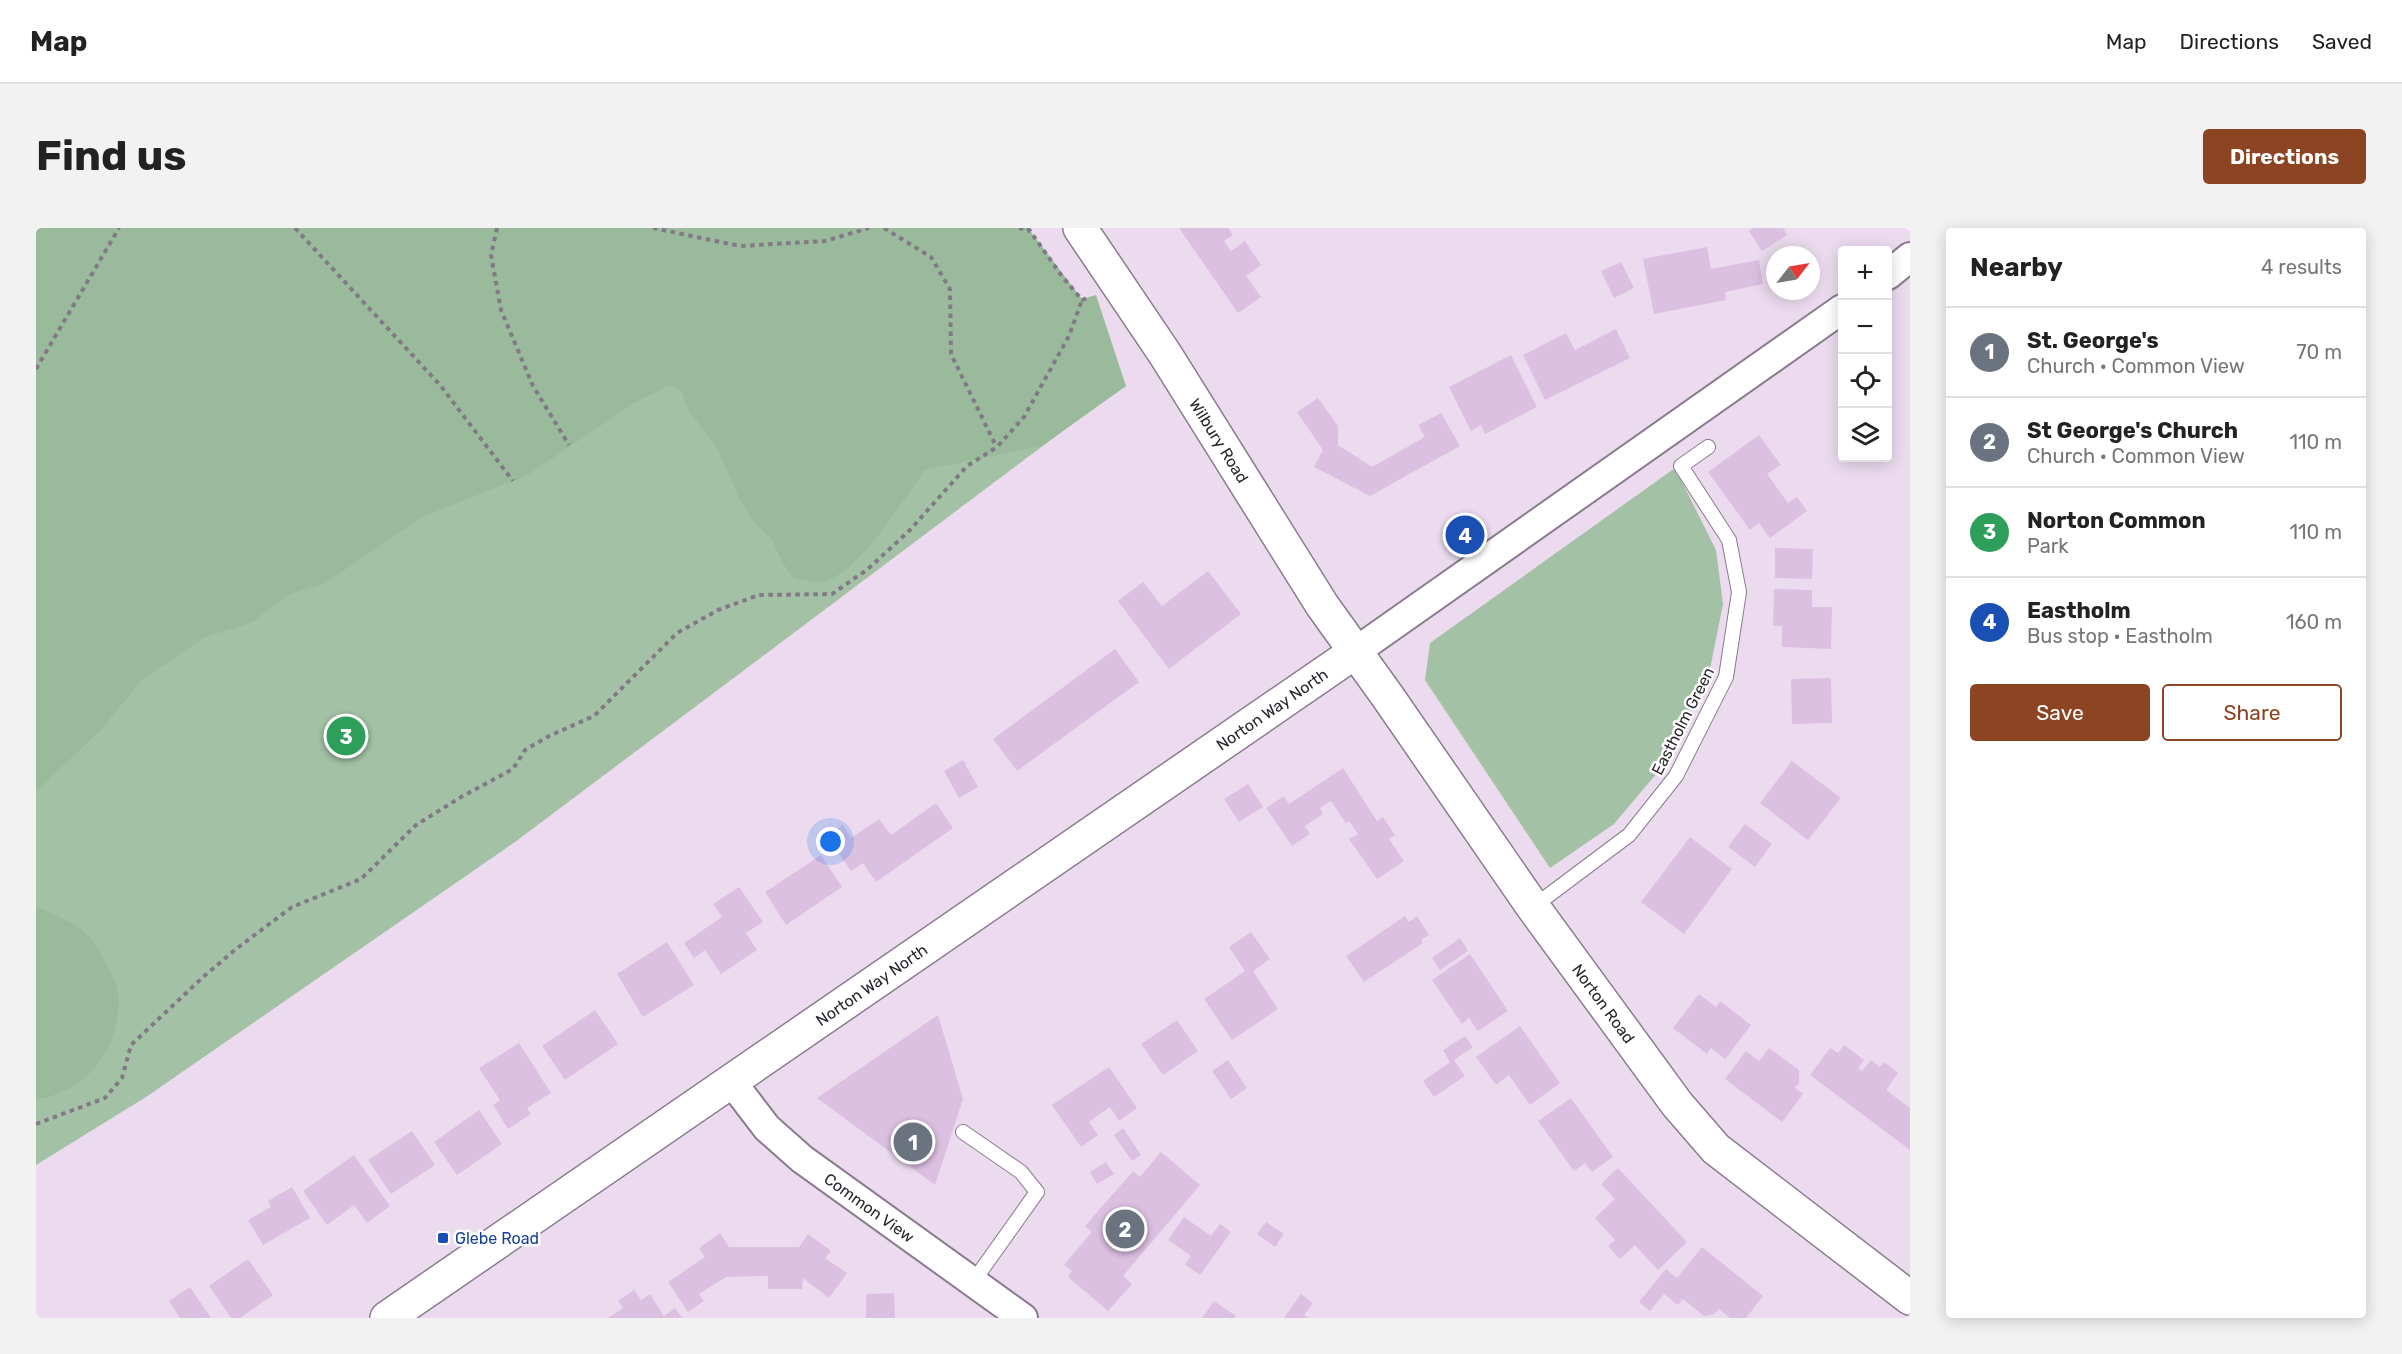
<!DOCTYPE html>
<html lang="en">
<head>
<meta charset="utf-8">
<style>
	body { margin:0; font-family:Rubik,sans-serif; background:#f2f2f2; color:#222 }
	.controls { position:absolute; right:18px; top:18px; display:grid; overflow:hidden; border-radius:6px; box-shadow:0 3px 15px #0003 }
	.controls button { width:54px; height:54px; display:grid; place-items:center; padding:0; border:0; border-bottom:2px solid #e0e0e0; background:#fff; color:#222; font:30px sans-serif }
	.compass { position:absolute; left:1730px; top:18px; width:54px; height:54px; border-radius:50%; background:#fff; box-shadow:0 3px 15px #0003; rotate:59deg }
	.you { position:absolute; left:795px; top:614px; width:21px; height:21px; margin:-15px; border:4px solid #fff; border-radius:50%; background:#1a73e8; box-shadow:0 0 0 9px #1a73e833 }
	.badge { display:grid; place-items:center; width:39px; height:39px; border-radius:50%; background:#8c4422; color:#fff; font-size:20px; font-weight:700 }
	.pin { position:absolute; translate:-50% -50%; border:3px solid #fff; box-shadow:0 2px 6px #0006 }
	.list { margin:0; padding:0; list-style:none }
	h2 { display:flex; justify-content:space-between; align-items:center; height:78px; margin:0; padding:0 24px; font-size:26px }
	h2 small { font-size:20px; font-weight:400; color:#767676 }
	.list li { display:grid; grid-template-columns:39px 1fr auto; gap:18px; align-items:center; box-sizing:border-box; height:90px; padding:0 24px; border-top:2px solid #e0e0e0 }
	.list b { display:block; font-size:22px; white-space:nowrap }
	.list p { margin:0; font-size:20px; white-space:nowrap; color:#767676 }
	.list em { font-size:20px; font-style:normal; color:#767676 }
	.actions { display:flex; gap:12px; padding:18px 24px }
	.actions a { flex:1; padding:14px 0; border:2px solid #8c4422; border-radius:6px; text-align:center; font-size:21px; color:#8c4422 }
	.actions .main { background:#8c4422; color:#fff }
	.icon { flex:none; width:33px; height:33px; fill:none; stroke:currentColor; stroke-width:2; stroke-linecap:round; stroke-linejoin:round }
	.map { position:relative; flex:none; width:1874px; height:1090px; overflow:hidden; border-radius:6px }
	header { display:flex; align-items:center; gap:36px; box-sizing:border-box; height:84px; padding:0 30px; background:#fff; border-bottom:2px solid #e0e0e0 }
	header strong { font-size:28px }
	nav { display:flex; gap:33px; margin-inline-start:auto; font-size:21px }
	.intro { display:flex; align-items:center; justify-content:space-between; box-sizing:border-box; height:144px; padding:0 36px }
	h1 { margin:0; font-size:42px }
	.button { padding:15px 27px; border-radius:6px; background:#8c4422; color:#fff; font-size:21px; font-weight:700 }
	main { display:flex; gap:36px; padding:0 36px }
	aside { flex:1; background:#fff; border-radius:6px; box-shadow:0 3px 15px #0003 }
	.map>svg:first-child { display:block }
</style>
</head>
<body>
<header>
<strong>Map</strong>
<nav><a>Map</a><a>Directions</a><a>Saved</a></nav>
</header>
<div class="intro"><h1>Find us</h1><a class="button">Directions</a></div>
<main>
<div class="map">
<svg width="1874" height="1090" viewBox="0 0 1874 1090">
	<rect width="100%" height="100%" fill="#ecdbef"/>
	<!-- green -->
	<g fill="#a3c2a5">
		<path d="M 0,0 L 988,0 L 1090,158 L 1052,184 L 479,614 L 110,869 L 0,937 Z"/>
		<path d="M 1639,240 L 1680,322 L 1687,376 L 1671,456 L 1621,545 L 1578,596 L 1514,640 L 1389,452 L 1394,415 Z"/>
	</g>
	<!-- forest -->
	<g fill="#99bb9c">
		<path d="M 0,0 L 992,0 L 1046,71 L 1060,67 L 1090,158 L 1006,218 L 889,242 C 867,272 831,332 799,349 C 786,356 772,353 758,351 L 746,334 L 736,311 L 719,296 L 703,270 L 681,220 L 652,182 L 645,162 L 633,158 L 600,174 L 490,248 L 386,289 L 288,356 L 254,366 L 215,395 L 169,409 L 106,452 L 64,503 L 0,563 Z"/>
		<path d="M 0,679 C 15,685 37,693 49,704 C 62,717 83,754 83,772 C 82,822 51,865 0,871 Z"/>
	</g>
	<!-- building -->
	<g fill="#dcc0e2">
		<path d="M 1143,0 L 1192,0 L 1197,7 L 1188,13 L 1195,23 L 1209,13 L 1225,37 L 1210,48 L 1225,69 L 1202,85 Z"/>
		<path d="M 1717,0 L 1747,0 L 1751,7 L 1726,23 L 1713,3 Z"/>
		<path d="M 1671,19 L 1675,41 L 1723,32 L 1727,56 L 1689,64 L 1690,72 L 1618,86 L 1607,31 Z"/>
		<path d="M 1585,34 L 1598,60 L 1578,70 L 1565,43 Z"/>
		<path d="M 1580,101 L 1594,130 L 1509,172 L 1487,127 L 1530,105 L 1539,122 Z"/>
		<path d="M 1475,127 L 1501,179 L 1449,206 L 1445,197 L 1435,203 L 1413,159 Z"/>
		<path d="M 1282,170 L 1302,198 L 1302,217 L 1336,239 L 1389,209 L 1382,197 L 1405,185 L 1424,218 L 1334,268 L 1278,239 L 1287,222 L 1261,184 Z"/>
		<path d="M 1723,207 L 1745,237 L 1731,246 L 1752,275 L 1761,269 L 1771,283 L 1734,310 L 1723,295 L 1714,302 L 1672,244 Z"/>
		<path d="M 1739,320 L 1777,321 L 1776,351 L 1739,350 Z"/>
		<path d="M 1172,343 L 1205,386 L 1133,441 L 1082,373 L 1107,354 L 1126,378 Z"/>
		<path d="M 1738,361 L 1776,362 L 1776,379 L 1796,379 L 1795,421 L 1746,419 L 1746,398 L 1737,398 Z"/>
		<path d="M 1079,421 L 1103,454 L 981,543 L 957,511 Z"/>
		<path d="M 1795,450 L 1796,495 L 1756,496 L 1755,451 Z"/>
		<path d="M 927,532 L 942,559 L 923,570 L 908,543 Z"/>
		<path d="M 1756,533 L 1805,570 L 1772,612 L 1724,575 Z"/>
		<path d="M 1307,540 L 1341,593 L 1347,589 L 1359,607 L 1353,611 L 1368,633 L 1341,651 L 1313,611 L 1322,606 L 1313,593 L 1310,595 L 1295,573 L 1284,580 L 1287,586 L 1269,598 L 1274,606 L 1256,618 L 1230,580 L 1248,568 L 1253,576 Z"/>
		<path d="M 1212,556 L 1227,579 L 1203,594 L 1188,571 Z"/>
		<path d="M 900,575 L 917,600 L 840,654 L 827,635 L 815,643 L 791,608 L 807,597 L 815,610 L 843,591 L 855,607 Z"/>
		<path d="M 1709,596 L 1736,616 L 1719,639 L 1692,619 Z"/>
		<path d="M 1654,609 L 1696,641 L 1648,706 L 1605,674 Z"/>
		<path d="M 785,627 L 806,659 L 750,697 L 729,664 Z"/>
		<path d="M 703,659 L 727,694 L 710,705 L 721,722 L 685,746 L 669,722 L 658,730 L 648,715 L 686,689 L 677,676 Z"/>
		<path d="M 1369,688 L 1373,694 L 1381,688 L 1393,707 L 1385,712 L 1387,715 L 1328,754 L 1310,728 Z"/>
		<path d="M 1215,704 L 1234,731 L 1217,743 L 1242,781 L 1196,812 L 1168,771 L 1209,743 L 1193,719 Z"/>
		<path d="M 1424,710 L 1432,723 L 1404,742 L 1396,730 Z"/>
		<path d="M 631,714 L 658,757 L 607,789 L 581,746 Z"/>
		<path d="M 1434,726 L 1472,783 L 1442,803 L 1433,790 L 1426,796 L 1396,752 Z"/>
		<path d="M 1663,766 L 1680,779 L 1684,773 L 1715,797 L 1689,831 L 1675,820 L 1671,826 L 1637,800 Z"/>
		<path d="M 559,782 L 582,816 L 529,852 L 506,818 Z"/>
		<path d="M 902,787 L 927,871 L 899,957 L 781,870 Z"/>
		<path d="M 1141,792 L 1162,823 L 1127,847 L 1105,816 Z"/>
		<path d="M 1484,798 L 1524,855 L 1494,877 L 1473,847 L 1460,857 L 1440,829 Z"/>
		<path d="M 1429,808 L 1437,819 L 1418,832 L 1429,848 L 1398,869 L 1387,853 L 1414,834 L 1407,822 Z"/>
		<path d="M 483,815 L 515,865 L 491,880 L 495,886 L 472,901 L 457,877 L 464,872 L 443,840 Z"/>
		<path d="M 1808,817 L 1828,832 L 1822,840 L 1826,843 L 1835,832 L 1844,839 L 1848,834 L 1862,845 L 1850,862 L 1874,880 L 1874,922 L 1774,847 L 1794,820 L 1802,825 Z"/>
		<path d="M 1733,820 L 1763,842 L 1763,855 L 1759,860 L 1767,866 L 1746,894 L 1689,851 L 1710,823 L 1723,833 Z"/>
		<path d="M 1192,832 L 1211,860 L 1195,871 L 1176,843 Z"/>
		<path d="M 1073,839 L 1101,880 L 1083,893 L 1074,879 L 1064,886 L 1053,894 L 1062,907 L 1045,919 L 1016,877 Z"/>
		<path d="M 1535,870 L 1577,929 L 1556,944 L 1549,935 L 1538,943 L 1502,893 Z"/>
		<path d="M 443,882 L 466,916 L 421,947 L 398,914 Z"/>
		<path d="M 1087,900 L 1105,927 L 1096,933 L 1078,907 Z"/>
		<path d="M 376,903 L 399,937 L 355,966 L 332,932 Z"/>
		<path d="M 1125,924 L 1164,957 L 1087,1048 L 1096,1056 L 1072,1083 L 1032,1049 L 1036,1043 L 1028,1037 L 1056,1004 L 1049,998 L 1097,943 L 1104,949 Z"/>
		<path d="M 318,927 L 354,978 L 331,995 L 318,977 L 291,997 L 267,963 Z"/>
		<path d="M 1070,934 L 1078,946 L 1061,956 L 1054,944 Z"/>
		<path d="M 1582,940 L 1651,1014 L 1622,1042 L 1599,1017 L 1584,1031 L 1572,1018 L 1579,1012 L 1559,990 L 1579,971 L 1565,956 Z"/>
		<path d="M 256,959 L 274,990 L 227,1017 L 212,992 L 235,979 L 232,973 Z"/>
		<path d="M 1148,989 L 1175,1008 L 1184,996 L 1195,1004 L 1164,1047 L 1149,1037 L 1155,1028 L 1132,1012 Z"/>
		<path d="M 1230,994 L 1248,1006 L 1239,1019 L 1221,1006 Z"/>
		<path d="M 684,1005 L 693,1019 L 763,1019 L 772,1006 L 795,1023 L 789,1030 L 811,1045 L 793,1070 L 767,1050 L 766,1061 L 732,1061 L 732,1048 L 690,1049 L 663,1066 L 668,1073 L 652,1084 L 632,1054 L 669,1029 L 663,1020 Z"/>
		<path d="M 1666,1019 L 1727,1068 L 1710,1090 L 1694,1090 L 1683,1081 L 1678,1086 L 1668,1088 L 1647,1071 L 1642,1077 L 1628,1066 L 1614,1083 L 1603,1074 L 1630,1041 L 1641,1050 Z"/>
		<path d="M 212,1031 L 237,1067 L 204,1090 L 195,1090 L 173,1058 Z"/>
		<path d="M 154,1059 L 175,1090 L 144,1090 L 133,1073 Z"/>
		<path d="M 598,1062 L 605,1072 L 614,1066 L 628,1088 L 639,1080 L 646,1090 L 572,1090 L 587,1080 L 582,1073 Z"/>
		<path d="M 858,1065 L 859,1090 L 830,1090 L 830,1066 Z"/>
		<path d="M 1265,1066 L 1277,1075 L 1268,1087 L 1272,1090 L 1248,1090 Z"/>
		<path d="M 1178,1073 L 1200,1088 L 1198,1090 L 1166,1090 Z"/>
	</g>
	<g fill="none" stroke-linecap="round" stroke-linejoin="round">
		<!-- service casing -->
		<g stroke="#8a7b8e" stroke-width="16">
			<g id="service">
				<path d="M 1497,679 L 1593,607 L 1640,548 L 1690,449 L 1703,364 L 1693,312 L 1645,238 L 1672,219"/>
				<path d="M 927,904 L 985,944 L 1001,964 L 937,1054"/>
			</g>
		</g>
		<!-- minor casing -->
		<g stroke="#8a7b8e" stroke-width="32">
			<g id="minor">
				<path d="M 1852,47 L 1874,29"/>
				<path d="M 1319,424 L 1806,81"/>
				<path id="s1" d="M 695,853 L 731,900 L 766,931 L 987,1090"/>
			</g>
		</g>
		<!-- tertiary casing -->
		<g stroke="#8a7b8e" stroke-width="36">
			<g id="tertiary">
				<path id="s2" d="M 1044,0 L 1129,126 L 1286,377 L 1352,469 L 1497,679 L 1641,876 L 1680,921 L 1874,1070"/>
				<path id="s3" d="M 351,1090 L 1319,424"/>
			</g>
		</g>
		<!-- path -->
		<g stroke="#837885" stroke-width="4" stroke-dasharray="4.5 4.5" stroke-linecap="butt">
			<path d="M 259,0 L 404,157 L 477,253"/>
			<path d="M 461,0 L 455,27 L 465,82 L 497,158 L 533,217"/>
			<path d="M 617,0 L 704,18 L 789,13 L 833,0"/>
			<path d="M 848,0 L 895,29 L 914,61 L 915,126 L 960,218"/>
			<path d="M 983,0 L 994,3"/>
			<path d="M 992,0 L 1025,47 L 1046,72 L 1054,69"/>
			<path d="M 0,141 L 83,0"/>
			<path d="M 0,896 L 69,870 L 86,850 L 95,817 L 166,750 L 200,721 L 256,679 L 325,651 L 380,597 L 425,569 L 477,541 L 489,522 L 513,508 L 558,488 L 641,405 L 682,382 L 723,367 L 796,366 L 832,341 L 874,302 L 931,238 L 961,219 L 988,189 L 1033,108 L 1046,72"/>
		</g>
		<!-- service -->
		<use href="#service" stroke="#fff" stroke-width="14"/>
		<!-- minor -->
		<use href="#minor" stroke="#fff" stroke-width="28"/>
		<!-- tertiary -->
		<use href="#tertiary" stroke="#fff" stroke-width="33"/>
	</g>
	<!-- markers -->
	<rect fill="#1a4fb4" stroke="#fff" stroke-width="2" x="401" y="1004" width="12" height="12" rx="3"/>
	<g text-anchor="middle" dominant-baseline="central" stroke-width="5" stroke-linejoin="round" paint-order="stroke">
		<!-- street labels -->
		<g font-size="16" fill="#2b252d" stroke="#fff">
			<text stroke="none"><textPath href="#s2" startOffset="254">Wilbury Road</textPath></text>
			<text stroke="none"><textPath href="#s3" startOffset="1074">Norton Way North</textPath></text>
			<text transform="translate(1647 493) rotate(-63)">Eastholm Green</text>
			<text stroke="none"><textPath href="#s3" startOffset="588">Norton Way North</textPath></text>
			<text stroke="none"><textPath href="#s2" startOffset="936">Norton Road</textPath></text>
			<text stroke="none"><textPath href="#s1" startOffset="189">Common View</textPath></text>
		</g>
		<!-- transit labels -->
		<g font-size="16" fill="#164399" stroke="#fff" text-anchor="start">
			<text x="419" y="1010">Glebe Road</text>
		</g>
	</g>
</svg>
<div class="controls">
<button>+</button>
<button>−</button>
<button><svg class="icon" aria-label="locate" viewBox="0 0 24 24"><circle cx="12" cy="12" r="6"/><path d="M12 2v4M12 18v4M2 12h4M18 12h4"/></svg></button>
<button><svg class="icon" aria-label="layers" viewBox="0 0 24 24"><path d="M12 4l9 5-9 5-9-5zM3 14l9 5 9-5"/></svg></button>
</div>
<svg class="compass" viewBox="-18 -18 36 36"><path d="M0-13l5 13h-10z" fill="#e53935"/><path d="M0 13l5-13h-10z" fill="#767676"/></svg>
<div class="you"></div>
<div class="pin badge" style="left:877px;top:914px;background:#6b7280">1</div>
<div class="pin badge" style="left:1089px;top:1001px;background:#6b7280">2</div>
<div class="pin badge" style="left:310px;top:508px;background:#2e9e5b">3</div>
<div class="pin badge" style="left:1429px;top:307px;background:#1a4fb4">4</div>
</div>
<aside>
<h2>Nearby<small>4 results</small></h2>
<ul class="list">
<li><span class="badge" style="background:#6b7280">1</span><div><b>St. George's</b><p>Church · Common View</p></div><em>70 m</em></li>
<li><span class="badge" style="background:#6b7280">2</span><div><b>St George's Church</b><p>Church · Common View</p></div><em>110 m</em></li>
<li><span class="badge" style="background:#2e9e5b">3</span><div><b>Norton Common</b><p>Park</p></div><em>110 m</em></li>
<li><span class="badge" style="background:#1a4fb4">4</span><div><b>Eastholm</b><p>Bus stop · Eastholm</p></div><em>160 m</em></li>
</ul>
<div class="actions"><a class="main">Save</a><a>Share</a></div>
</aside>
</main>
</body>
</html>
